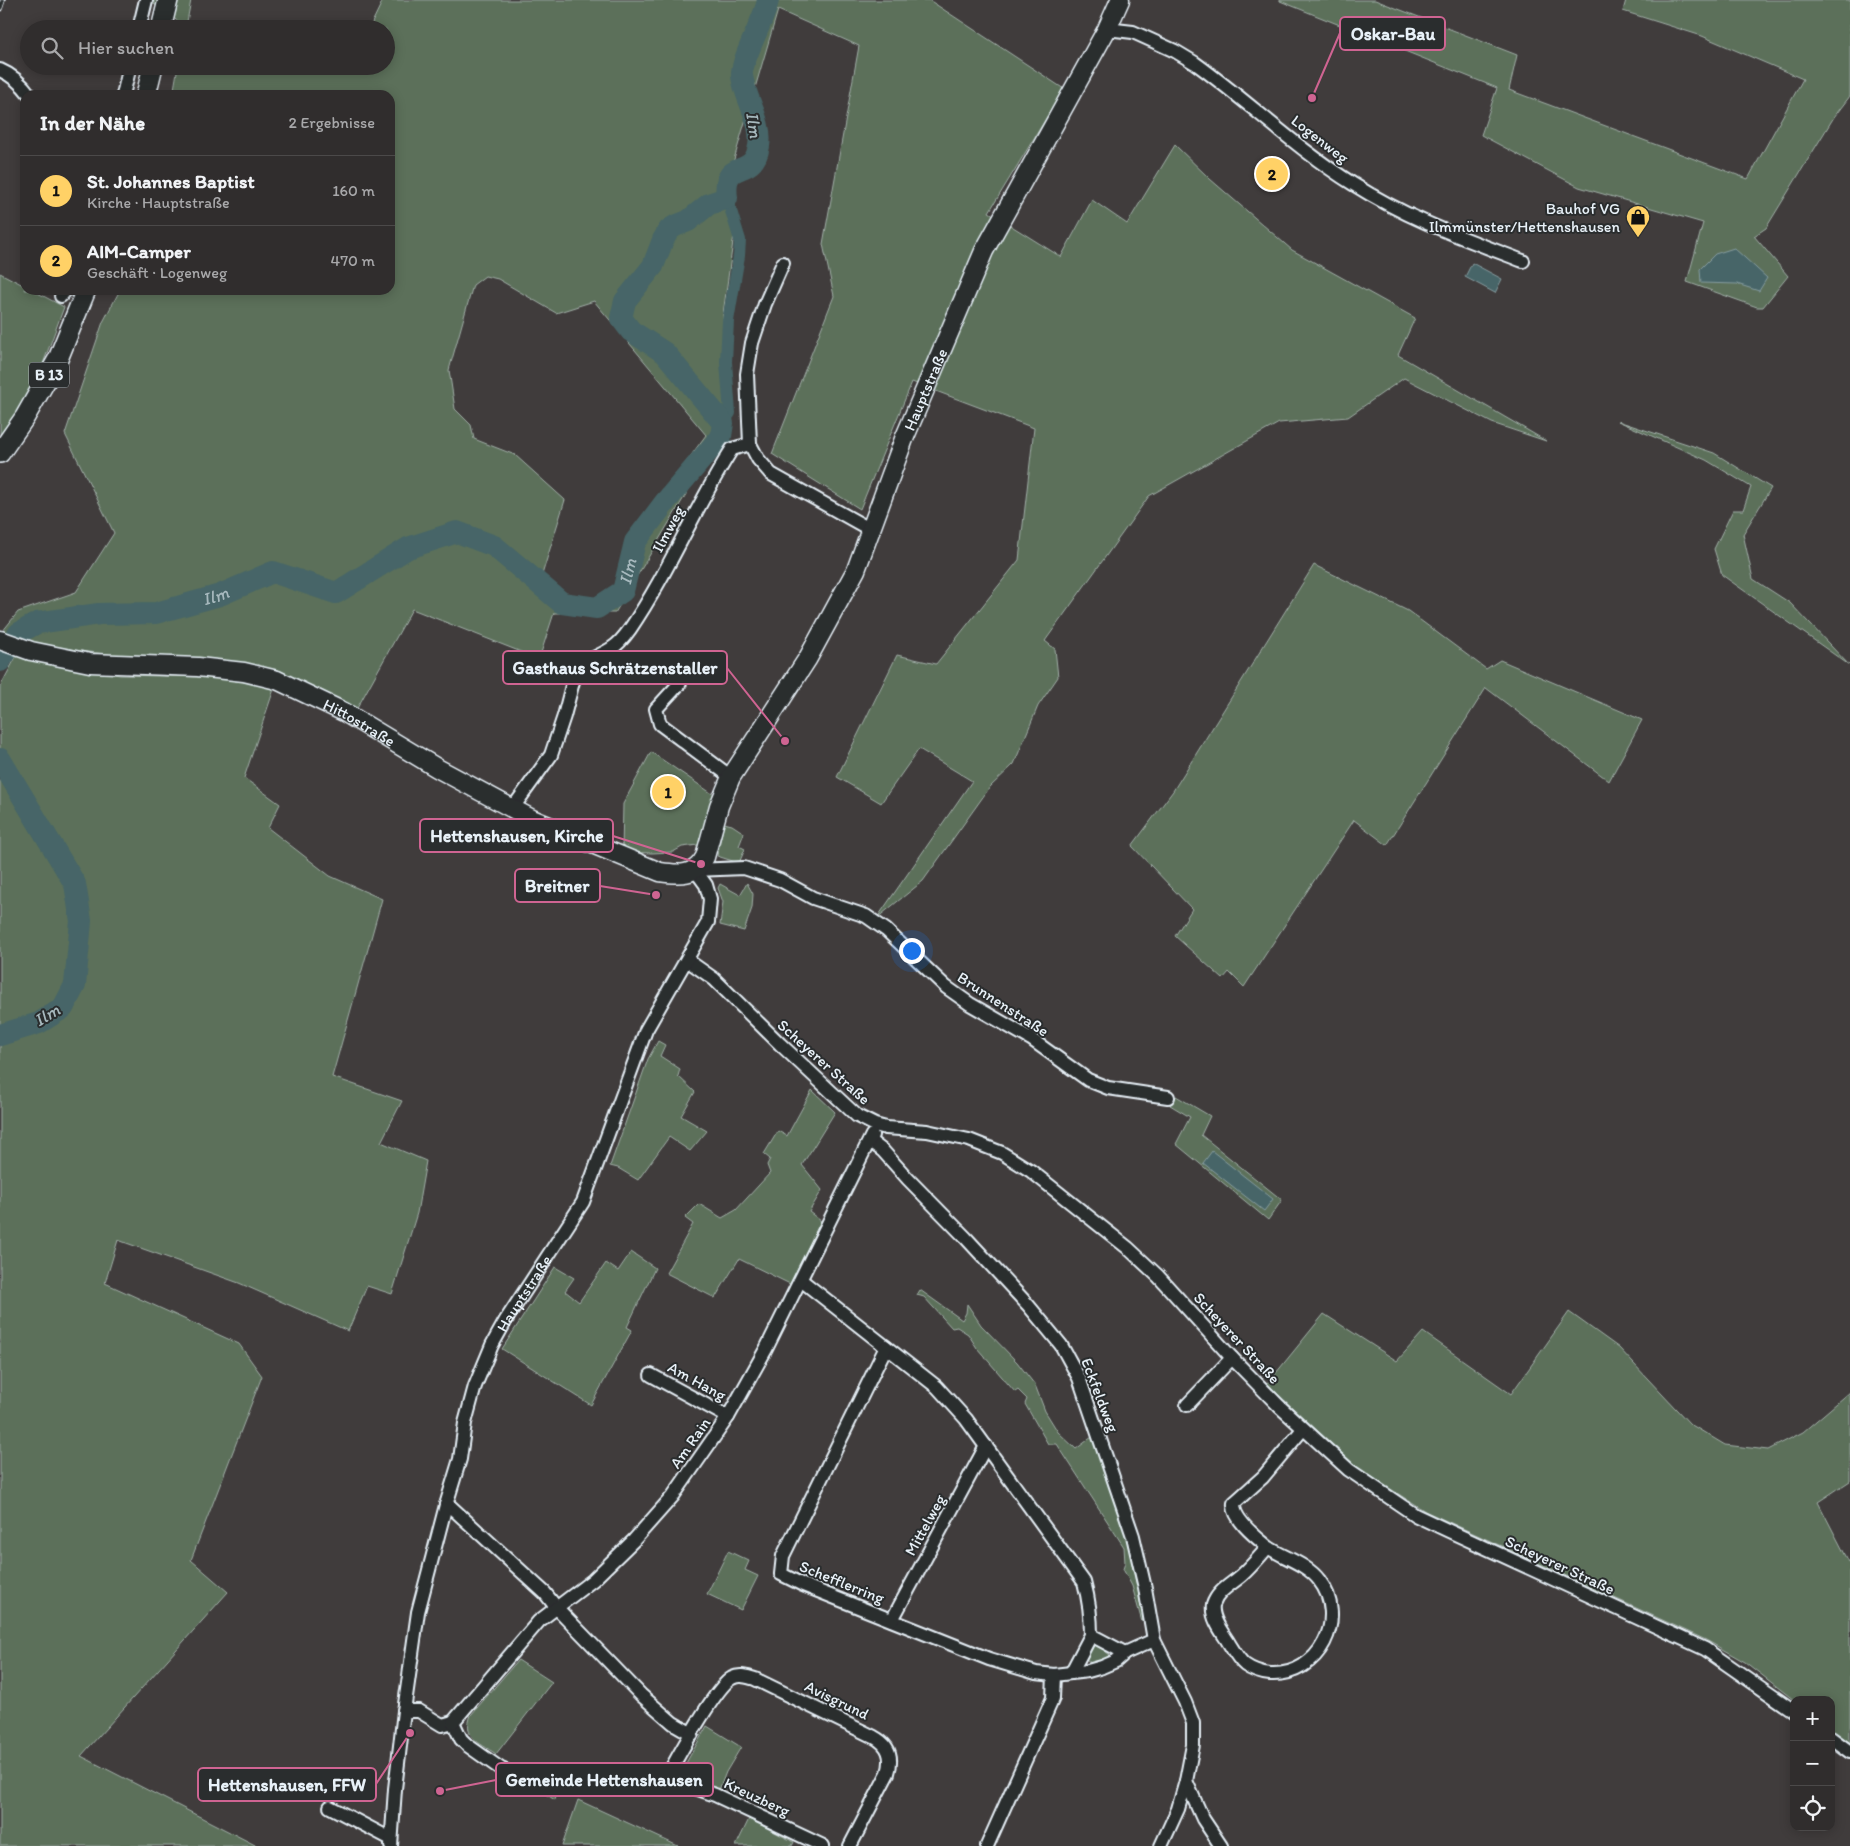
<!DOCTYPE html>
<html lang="de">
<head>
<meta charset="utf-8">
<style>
	body { margin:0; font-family:Itim,sans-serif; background:#383535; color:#f1f3f6 }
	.controls { position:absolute; right:15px; bottom:15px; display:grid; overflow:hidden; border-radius:10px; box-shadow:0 2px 12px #0003 }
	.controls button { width:45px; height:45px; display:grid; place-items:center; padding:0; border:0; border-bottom:1px solid #4b4949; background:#302d2d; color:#f1f3f6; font:25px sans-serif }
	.you { position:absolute; left:911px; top:950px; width:18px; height:18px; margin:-12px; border:4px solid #fff; border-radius:50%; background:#1a73e8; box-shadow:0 0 0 8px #1a73e833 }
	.badge { display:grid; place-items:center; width:32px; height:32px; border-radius:50%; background:#ffd166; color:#111; font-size:16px; font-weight:700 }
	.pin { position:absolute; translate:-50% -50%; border:2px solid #fff; box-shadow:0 1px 5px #0006 }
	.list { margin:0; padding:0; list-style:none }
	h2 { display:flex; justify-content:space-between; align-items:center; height:65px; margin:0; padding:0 20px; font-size:21px }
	h2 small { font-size:16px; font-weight:400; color:#a8a8aa }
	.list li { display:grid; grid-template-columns:32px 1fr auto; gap:15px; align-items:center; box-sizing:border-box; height:70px; padding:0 20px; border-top:1px solid #4b4949 }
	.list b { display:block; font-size:19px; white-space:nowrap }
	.list p { margin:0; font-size:16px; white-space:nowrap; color:#a8a8aa }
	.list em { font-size:16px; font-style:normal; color:#a8a8aa }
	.icon { flex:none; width:28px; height:28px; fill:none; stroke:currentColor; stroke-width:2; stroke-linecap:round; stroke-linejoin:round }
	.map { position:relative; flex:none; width:1850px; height:1846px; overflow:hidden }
	.search { position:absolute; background:#302d2d; box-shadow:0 2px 12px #0003; left:20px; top:20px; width:375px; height:55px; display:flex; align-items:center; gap:12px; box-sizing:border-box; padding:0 18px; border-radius:28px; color:#a8a8aa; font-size:19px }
	.panel { position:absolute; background:#302d2d; box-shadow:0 2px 12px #0003; left:20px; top:90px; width:375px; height:205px; border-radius:15px }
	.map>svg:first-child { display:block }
</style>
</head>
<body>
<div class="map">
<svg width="1850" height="1846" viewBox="0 0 1850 1846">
	<rect width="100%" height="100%" fill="#403c3c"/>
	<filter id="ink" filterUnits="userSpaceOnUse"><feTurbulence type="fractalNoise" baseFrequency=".02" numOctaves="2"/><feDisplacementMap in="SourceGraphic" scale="10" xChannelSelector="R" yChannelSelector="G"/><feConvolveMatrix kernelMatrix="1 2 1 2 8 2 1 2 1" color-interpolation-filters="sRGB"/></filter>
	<g filter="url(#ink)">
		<!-- green -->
		<g fill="#5b705a" stroke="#a2b0a9" fill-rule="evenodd">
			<path d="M 154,0 L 191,0 L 186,27 L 193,29 L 185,29 L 186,27 L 154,4 Z"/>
			<path d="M 383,0 L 929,0 L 1064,89 L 989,212 L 1061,257 L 1092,200 L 1127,224 L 1175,145 L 1210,179 L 1292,250 L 1415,318 L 1398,355 L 1546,441 L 1492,423 L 1404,378 L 1348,417 L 1279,423 L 1149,496 L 1045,641 L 1055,649 L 1058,677 L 1038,706 L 1014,764 L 990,787 L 923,881 L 877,918 L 972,781 L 919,749 L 881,803 L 837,777 L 897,655 L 936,664 L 1019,560 L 1034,428 L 912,382 L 860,509 L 772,454 L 834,296 L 823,244 L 859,46 L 778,10 L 725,190 L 735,227 L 723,314 L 728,424 L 615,613 L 554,613 L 539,659 L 412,609 L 355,712 L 283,675 L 80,651 L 45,646 L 2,632 L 18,612 L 76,592 L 114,533 L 65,434 L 103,322 L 120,290 L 390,290 L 390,95 L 173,95 L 178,66 L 386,66 L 386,29 L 369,29 ZM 485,276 L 498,279 L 556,313 L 594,301 L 706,435 L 626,544 L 617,588 L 600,600 L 558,594 L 541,578 L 565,500 L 515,455 L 474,439 L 471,425 L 455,409 L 449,370 L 473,285 Z"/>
			<path d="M 1280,0 L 1375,0 L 1517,55 L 1509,90 L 1748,179 L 1803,79 L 1702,36 L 1623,11 L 1626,0 L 1850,0 L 1850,96 L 1834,117 L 1766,228 L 1754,236 L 1788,276 L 1763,307 L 1757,307 L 1687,282 L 1703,223 L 1579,187 L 1481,135 L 1497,88 L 1280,1 Z"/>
			<path d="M 0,273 L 25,286 L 25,290 L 32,290 L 64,307 L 37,380 L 0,438 Z"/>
			<path d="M 1618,421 L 1714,453 L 1771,488 L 1743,534 L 1753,579 L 1790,603 L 1849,665 L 1722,575 L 1714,549 L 1733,510 L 1743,510 L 1751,487 L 1706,460 Z"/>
			<path d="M 1314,565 L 1408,611 L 1486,669 L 1500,660 L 1642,720 L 1609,781 L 1486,688 L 1387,845 L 1354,820 L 1244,987 L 1229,972 L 1223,979 L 1175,936 L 1192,909 L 1132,846 L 1173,791 Z"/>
			<path d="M 17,655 L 54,664 L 120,675 L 205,677 L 245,682 L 274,689 L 244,778 L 280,804 L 268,828 L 330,876 L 382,899 L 332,1077 L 402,1101 L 381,1142 L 426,1161 L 417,1213 L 392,1294 L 367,1286 L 348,1331 L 239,1283 L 118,1240 L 105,1283 L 239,1344 L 262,1376 L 191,1560 L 228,1592 L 81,1756 L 257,1846 L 0,1846 L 0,687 Z"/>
			<path d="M 651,752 L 714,795 L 698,845 L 682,847 L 673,852 L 652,853 L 622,852 L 623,804 Z"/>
			<path d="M 724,823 L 732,825 L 744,833 L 739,846 L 745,849 L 739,863 L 717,856 Z"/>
			<path d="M 747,883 L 753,894 L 752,908 L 744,931 L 720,925 L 723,902 L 718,888 L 720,884 L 740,895 Z"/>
			<path d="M 658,1041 L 665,1045 L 660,1056 L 680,1069 L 678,1076 L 695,1092 L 681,1116 L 707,1131 L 690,1151 L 669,1137 L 638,1180 L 618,1168 L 610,1166 L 648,1059 Z"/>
			<path d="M 812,1090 L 835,1112 L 802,1165 L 822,1190 L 809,1212 L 821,1221 L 790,1284 L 739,1259 L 715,1298 L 666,1273 L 693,1224 L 685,1218 L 699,1204 L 722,1218 L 736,1210 L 770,1173 L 767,1165 L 770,1159 L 764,1154 L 778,1131 L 787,1136 Z"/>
			<path d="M 1176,1096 L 1210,1116 L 1201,1135 L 1282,1200 L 1268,1220 L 1176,1144 L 1190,1117 L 1170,1105 Z"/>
			<path d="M 631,1252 L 655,1268 L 627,1327 L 632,1330 L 591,1405 L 502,1349 L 555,1267 L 574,1278 L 565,1291 L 579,1302 L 606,1263 L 618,1271 Z"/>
			<path d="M 920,1290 L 962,1320 L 966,1313 L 967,1304 L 981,1325 L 1017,1362 L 1035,1385 L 1045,1411 L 1058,1432 L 1076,1449 L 1092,1437 L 1131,1544 L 1133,1570 L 1140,1598 L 1146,1611 L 1142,1622 L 1132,1586 L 1123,1569 L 1125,1563 L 1124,1547 L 1057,1444 L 1048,1444 L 1025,1404 L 1027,1399 L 1018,1390 L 1015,1392 L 977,1348 L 968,1334 L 957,1327 L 952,1328 L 924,1297 L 917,1295 Z"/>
			<path d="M 1569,1312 L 1619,1348 L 1690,1424 L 1725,1445 L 1768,1450 L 1803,1432 L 1850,1392 L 1850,1481 L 1818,1502 L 1850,1564 L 1850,1744 L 1831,1729 L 1831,1700 L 1794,1700 L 1745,1662 L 1706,1640 L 1425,1511 L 1358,1468 L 1267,1384 L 1324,1314 L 1397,1361 L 1423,1332 L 1511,1394 Z"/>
			<path d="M 728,1551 L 749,1561 L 745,1570 L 758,1576 L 741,1610 L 707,1594 Z"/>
			<path d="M 1091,1646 L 1098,1646 L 1110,1655 L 1107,1660 L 1092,1664 L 1086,1659 Z"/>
			<path d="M 518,1660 L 552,1682 L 496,1754 C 479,1742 462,1738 471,1715 Z"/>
			<path d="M 707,1726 L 741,1747 L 726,1772 L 719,1790 L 692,1779 L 687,1774 L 686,1763 Z"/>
			<path d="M 559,1783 L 555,1800 L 542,1792 L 538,1788 L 541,1784 Z"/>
			<path d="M 578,1800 L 678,1846 L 562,1846 Z"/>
			<path d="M 749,1819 L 794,1842 L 792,1846 L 736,1846 Z"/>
		</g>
		<!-- water -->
		<g fill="#466567" stroke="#879da1">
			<path d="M 1734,248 L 1767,278 L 1759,291 L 1737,284 L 1701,283 L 1700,269 L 1715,254 Z"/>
			<path d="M 1472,263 L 1502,279 L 1495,293 L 1465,277 Z"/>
			<path d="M 1212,1151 L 1273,1199 L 1264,1211 L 1203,1163 Z"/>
		</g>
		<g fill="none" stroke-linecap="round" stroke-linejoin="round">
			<!-- canal -->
			<path stroke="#466567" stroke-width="12" d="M 723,423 L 730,413 L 726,362 L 728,321 L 739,256 L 740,240 L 727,198"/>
			<!-- river -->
			<g stroke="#466567" stroke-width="22">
				<path id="s1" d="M 0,661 L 19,633 L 37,623 L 99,614 L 156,613 L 220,595 L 273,572 L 336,593 L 408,548 L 457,532 L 494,546 L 562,603 L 597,608 L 623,591 L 635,542 L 666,501 L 717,441 L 721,436 L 723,423 L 665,353 L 631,331 L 621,318 L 625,301 L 653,266 L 663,240 L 669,230 L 675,226 L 688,221 L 709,204 L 727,198 C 722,155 753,182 759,146 C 763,122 745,99 742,76 C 740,61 765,19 768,0"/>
				<path d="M 0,759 L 75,884 L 81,921 L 75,985 L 63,1008 L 39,1023 L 0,1035"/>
			</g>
			<!-- street casing -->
			<g stroke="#e8f1f8" stroke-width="16">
				<g id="street">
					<path d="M 139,29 L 146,0"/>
					<path d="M 1107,29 L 1133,32 L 1175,51 L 1195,63 C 1249,102 1297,149 1353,184 C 1408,219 1463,238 1523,261"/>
					<path d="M 0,70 C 12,75 22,84 30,95"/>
					<path d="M 123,95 L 130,66"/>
					<path d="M 783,263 L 765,304 L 752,343 L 747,374 L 750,444 L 758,459 L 771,474 L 871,530"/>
					<path d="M 61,296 L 66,290"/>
					<path d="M 680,683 L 656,709 L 660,724 L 731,777"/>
					<path d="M 512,809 L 551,755 L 564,716 L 575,674 C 583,660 599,657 612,648 C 619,644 625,636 630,629 C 669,572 695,507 732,449 L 750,444"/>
					<path d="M 695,870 L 744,868 L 780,880 L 813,898 L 866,916 L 886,930 L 946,987 L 970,1004 L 1031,1039 L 1088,1080 L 1108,1088 L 1168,1097"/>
					<path d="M 687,960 L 714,979 L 780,1044 L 857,1116 L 875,1125 L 886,1128 L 927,1131 L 969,1140 L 1002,1153 L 1031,1171 L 1128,1248 L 1158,1276 L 1232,1358 L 1279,1406 L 1349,1470 L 1415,1515 L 1449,1531 L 1705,1649 L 1794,1711"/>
					<path d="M 870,1141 L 883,1151 L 908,1179 L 966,1238 L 1028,1305 L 1061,1345 L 1079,1378 L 1133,1536 L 1145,1588 L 1154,1640 L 1185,1702 L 1193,1723 L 1193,1745 L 1186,1781 L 1178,1809 L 1161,1846"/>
					<path d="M 801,1280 L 937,1387 L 966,1419 L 1084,1582 C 1089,1600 1091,1616 1091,1635"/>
					<path d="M 886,1347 L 783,1556 L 781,1574 L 803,1585 L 989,1659 L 1036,1673 L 1054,1675 L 1088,1671 L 1102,1667 L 1116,1661 L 1125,1653 L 1154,1640"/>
					<path d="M 651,1375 L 728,1417"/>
					<path d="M 1187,1405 L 1232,1358"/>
					<path d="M 446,1505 L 451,1507 L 545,1593 L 556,1607 L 641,1695 L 673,1723 L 692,1734"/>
					<path d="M 1268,1547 C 1284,1558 1307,1564 1319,1580 C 1349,1618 1319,1677 1270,1674 C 1261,1673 1252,1670 1245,1665 C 1238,1659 1232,1648 1227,1640 C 1221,1631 1211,1617 1213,1605 C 1217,1591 1232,1584 1242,1575 C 1251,1567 1259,1557 1268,1547 C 1257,1538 1232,1519 1234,1503 L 1263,1477 L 1303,1429"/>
					<path d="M 892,1620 L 986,1446"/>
					<path d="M 1071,1673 L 1091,1635 L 1125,1653"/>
					<path d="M 404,1711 L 419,1711 L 442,1725 L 453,1722 L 461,1739 L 467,1745 L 501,1769 L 514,1774 L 528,1777 L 540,1778 L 607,1775 L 666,1778 L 715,1795 L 823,1846"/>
					<path d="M 453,1722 L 539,1621 L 593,1580 L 634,1540 L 673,1496 L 728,1417 L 766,1349 L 872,1135"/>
					<path d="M 1831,1738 L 1850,1752"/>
					<path d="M 666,1778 C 678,1757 715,1687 732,1678 C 740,1674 747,1677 755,1679 L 874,1737 C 889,1745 893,1757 888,1773 L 850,1846"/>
					<path d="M 1186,1781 L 1203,1819 L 1221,1846"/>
					<path d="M 330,1807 L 391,1839"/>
					<path id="s2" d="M 391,1846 L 395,1789 L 404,1711 L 418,1612 L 446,1505 L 460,1459 L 465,1423 L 475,1386 L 492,1345 L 506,1320 L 583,1202 L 646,1030 L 708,922 L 710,899 L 706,885 L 695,870"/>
					<path d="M 987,1846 L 1053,1698 L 1054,1675"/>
				</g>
			</g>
			<!-- secondary casing -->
			<g stroke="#e8f1f8" stroke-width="21">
				<g id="secondary">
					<path id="s3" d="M 0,640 L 31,651 L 90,663 L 198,667 L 244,672 L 277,680 L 344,712 L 437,768 L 532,819 L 660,872 C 680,875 695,876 705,857 L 719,806 L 731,777 L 808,658 L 856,570 L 904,439 L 984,251 L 1107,29 L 1120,0"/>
				</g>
			</g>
			<!-- primary casing -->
			<g stroke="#e8f1f8" stroke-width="22">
				<g id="primary">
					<path d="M 161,29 L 168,0"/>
					<path d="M 146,95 L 153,66"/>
					<path d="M 0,453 L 25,417 L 58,359 L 86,290"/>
				</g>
			</g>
			<!-- street -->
			<use href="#street" stroke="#2a2d2e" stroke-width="12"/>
			<!-- secondary -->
			<use href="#secondary" stroke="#2a2d2e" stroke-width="18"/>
			<!-- primary -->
			<use href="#primary" stroke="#2a2d2e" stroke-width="19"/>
			<!-- rail casing -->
			<g stroke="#e8f1f8" stroke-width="5.5">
				<path id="rail" d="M 0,9 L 3,0"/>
			</g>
			<!-- rail -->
			<use href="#rail" stroke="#2a2d2e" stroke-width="4" stroke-dasharray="11" stroke-linecap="butt"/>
		</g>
	</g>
	<!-- icons -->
	<defs>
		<g id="shop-pin" transform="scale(1.25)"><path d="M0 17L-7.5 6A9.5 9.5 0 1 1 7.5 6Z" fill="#ffd166" stroke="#2a2d2e"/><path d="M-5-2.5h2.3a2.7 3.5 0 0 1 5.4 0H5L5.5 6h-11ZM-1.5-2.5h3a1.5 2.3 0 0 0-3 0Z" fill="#111"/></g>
	</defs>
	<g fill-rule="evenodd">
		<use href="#shop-pin" x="1638" y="217"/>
	</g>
	<g text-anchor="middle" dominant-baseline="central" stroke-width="4" stroke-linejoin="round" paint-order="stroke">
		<!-- shield labels -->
		<rect fill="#2a2d2e" stroke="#afb6bb" stroke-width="1" x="29" y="362.5" width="40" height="25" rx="4"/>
		<g font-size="15" font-weight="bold" fill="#e8f1f8">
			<text x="49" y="375">B 13</text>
		</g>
		<!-- street labels -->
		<g font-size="16" fill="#e8f1f8" stroke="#2a2d2e">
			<text transform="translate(1320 139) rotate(38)">Logenweg</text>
			<text stroke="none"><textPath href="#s3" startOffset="1282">Hauptstraße</textPath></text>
			<text transform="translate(668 529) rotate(-62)">Ilmweg</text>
			<text stroke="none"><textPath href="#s3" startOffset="374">Hittostraße</textPath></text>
			<text transform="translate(1003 1004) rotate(33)">Brunnenstraße</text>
			<text transform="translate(824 1062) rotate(42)">Scheyerer Straße</text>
			<text stroke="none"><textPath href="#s2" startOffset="574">Hauptstraße</textPath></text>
			<text transform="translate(1237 1338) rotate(47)">Scheyerer Straße</text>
			<text transform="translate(697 1381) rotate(29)">Am Hang</text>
			<text transform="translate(1100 1395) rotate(69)">Eckfeldweg</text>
			<text transform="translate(690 1443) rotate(-55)">Am Rain</text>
			<text transform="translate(925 1525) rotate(-61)">Mittelweg</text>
			<text transform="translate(1560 1565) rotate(25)">Scheyerer Straße</text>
			<text transform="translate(842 1582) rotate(22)">Schefflerring</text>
			<text transform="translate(837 1700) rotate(26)">Avisgrund</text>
			<text transform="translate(757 1797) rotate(25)">Kreuzberg</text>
		</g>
		<!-- poi labels -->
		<g font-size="16" fill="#e8f1f8" stroke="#2a2d2e" text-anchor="end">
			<text x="1620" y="208">Bauhof VG<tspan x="1620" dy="18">Ilmmünster/Hettenshausen</tspan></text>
		</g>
		<!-- water labels -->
		<g font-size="18" font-style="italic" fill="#a7b9be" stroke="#2a2d2e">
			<text transform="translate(754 125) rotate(81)">Ilm</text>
			<text stroke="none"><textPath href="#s1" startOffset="716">Ilm</textPath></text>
			<text stroke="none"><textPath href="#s1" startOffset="236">Ilm</textPath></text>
			<text transform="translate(47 1015) rotate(-31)">Ilm</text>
		</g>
	</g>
	<!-- callouts -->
	<path fill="none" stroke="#cf6492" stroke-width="2" d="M1312 98L1340 33M785 741L727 668M701 864L613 836M656 895L600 886M440 1791L496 1780M410 1733L376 1784"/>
	<g fill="#cf6492" stroke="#2a2d2e" stroke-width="2">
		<circle cx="1312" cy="98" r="5"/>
		<circle cx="785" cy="741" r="5"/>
		<circle cx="701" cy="864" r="5"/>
		<circle cx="656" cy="895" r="5"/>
		<circle cx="440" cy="1791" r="5"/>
		<circle cx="410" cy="1733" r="5"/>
	</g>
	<g fill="#2a2d2e" stroke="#cf6492" stroke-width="2">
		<rect x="1340" y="17" width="105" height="33" rx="5"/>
		<rect x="503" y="651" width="224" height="33" rx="5"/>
		<rect x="420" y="819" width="193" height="33" rx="5"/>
		<rect x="515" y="869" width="85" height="33" rx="5"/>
		<rect x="496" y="1763" width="217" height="33" rx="5"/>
		<rect x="198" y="1768" width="178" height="33" rx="5"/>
	</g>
	<g font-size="18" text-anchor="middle" font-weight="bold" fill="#e8f1f8">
		<text x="1393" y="40">Oskar-Bau</text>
		<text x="615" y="674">Gasthaus Schrätzenstaller</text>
		<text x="517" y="842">Hettenshausen, Kirche</text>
		<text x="557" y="892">Breitner</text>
		<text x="604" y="1786">Gemeinde Hettenshausen</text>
		<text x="287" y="1791">Hettenshausen, FFW</text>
	</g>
</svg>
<div class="controls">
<button>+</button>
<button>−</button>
<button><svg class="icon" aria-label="locate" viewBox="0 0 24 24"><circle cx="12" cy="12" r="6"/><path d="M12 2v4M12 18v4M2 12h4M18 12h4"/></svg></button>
</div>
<div class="you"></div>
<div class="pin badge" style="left:668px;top:792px">1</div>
<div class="pin badge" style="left:1272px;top:174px">2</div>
<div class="search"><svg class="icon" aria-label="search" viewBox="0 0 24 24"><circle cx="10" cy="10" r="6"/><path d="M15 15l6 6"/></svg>Hier suchen</div>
<section class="panel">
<h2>In der Nähe<small>2 Ergebnisse</small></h2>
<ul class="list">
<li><span class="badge">1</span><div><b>St. Johannes Baptist</b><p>Kirche · Hauptstraße</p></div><em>160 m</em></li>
<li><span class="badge">2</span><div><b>AIM-Camper</b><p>Geschäft · Logenweg</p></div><em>470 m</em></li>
</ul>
</section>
</div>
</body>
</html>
